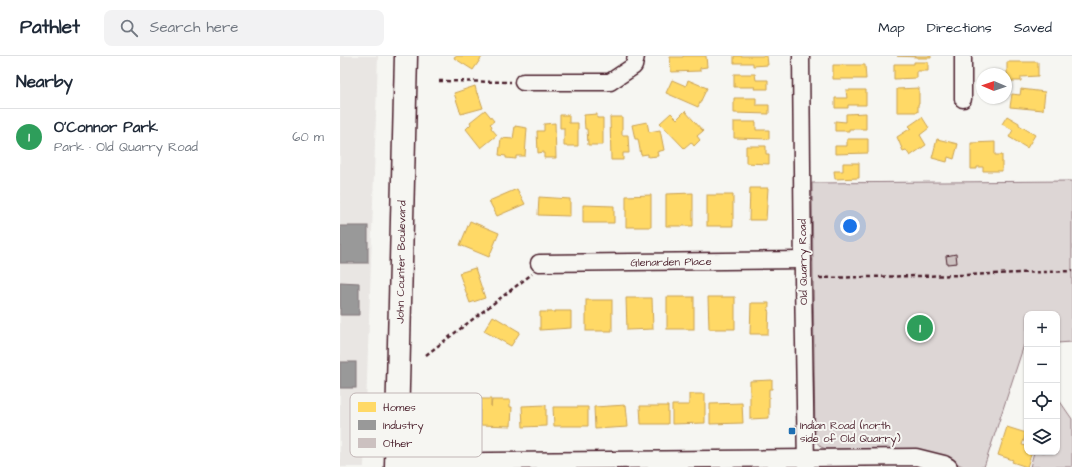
<!DOCTYPE html>
<html lang="en">
<head>
<meta charset="utf-8">
<style>
	body { margin:0; font-family:"Architects Daughter",sans-serif; background:#f2f2f3; color:#1f2937 }
	.controls { position:absolute; right:12px; bottom:12px; display:grid; overflow:hidden; border-radius:8px; box-shadow:0 1px 3px #0004 }
	.controls button { width:36px; height:36px; display:grid; place-items:center; padding:0; border:0; border-bottom:1px solid #e0e1e3; background:#fff; color:#1f2937; font:20px sans-serif }
	.compass { position:absolute; left:636px; top:12px; width:36px; height:36px; border-radius:50%; background:#fff; box-shadow:0 1px 3px #0004; rotate:272deg }
	.you { position:absolute; left:510px; top:170px; width:14px; height:14px; margin:-10px; border:3px solid #fff; border-radius:50%; background:#1a73e8; box-shadow:0 0 0 6px #1a73e833 }
	.badge { display:grid; place-items:center; width:26px; height:26px; border-radius:50%; background:#1f6fb2; color:#fff; font-size:13px; font-weight:700 }
	.pin { position:absolute; translate:-50% -50%; border:2px solid #fff; box-shadow:0 1px 4px #0006 }
	.list { margin:0; padding:0; list-style:none }
	h2 { display:flex; justify-content:space-between; align-items:center; height:52px; margin:0; padding:0 16px; font-size:17px }
	h2 small { font-size:13px; font-weight:400; color:#747a83 }
	.list li { display:grid; grid-template-columns:26px 1fr auto; gap:12px; align-items:center; box-sizing:border-box; height:56px; padding:0 16px; border-top:1px solid #e0e1e3 }
	.list b { display:block; font-size:15px; white-space:nowrap }
	.list p { margin:0; font-size:13px; white-space:nowrap; color:#747a83 }
	.list em { font-size:13px; font-style:normal; color:#747a83 }
	.icon { flex:none; width:22px; height:22px; fill:none; stroke:currentColor; stroke-width:2; stroke-linecap:round; stroke-linejoin:round }
	.map { position:relative; flex:none; width:732px; height:411px; overflow:hidden }
	header { display:flex; align-items:center; gap:24px; box-sizing:border-box; height:56px; padding:0 20px; background:#fff; border-bottom:1px solid #e0e1e3 }
	header strong { font-size:19px }
	nav { display:flex; gap:22px; margin-inline-start:auto; font-size:14px }
	.search { width:280px; height:36px; background:#f2f2f3; display:flex; align-items:center; gap:10px; box-sizing:border-box; padding:0 14px; border-radius:8px; color:#747a83; font-size:15px }
	main { display:flex }
	aside { flex:1; background:#fff }
	.map>svg:first-child { display:block }
</style>
</head>
<body>
<header>
<strong>Pathlet</strong>
<div class="search"><svg class="icon" aria-label="search" viewBox="0 0 24 24"><circle cx="10" cy="10" r="6"/><path d="M15 15l6 6"/></svg>Search here</div>
<nav><a>Map</a><a>Directions</a><a>Saved</a></nav>
</header>
<main>
<aside>
<h2>Nearby<small></small></h2>
<ul class="list">
<li><span class="badge" style="background:#2e9e5b">1</span><div><b>O'Connor Park</b><p>Park · Old Quarry Road</p></div><em>60 m</em></li>
</ul>
</aside>
<div class="map">
<svg width="732" height="411" viewBox="0 0 732 411">
	<rect width="100%" height="100%" fill="#f6f6f2"/>
	<filter id="ink" filterUnits="userSpaceOnUse"><feTurbulence type="fractalNoise" baseFrequency=".025" numOctaves="2"/><feDisplacementMap in="SourceGraphic" scale="8" xChannelSelector="R" yChannelSelector="G"/><feConvolveMatrix kernelMatrix="1 2 1 2 8 2 1 2 1" color-interpolation-filters="sRGB"/></filter>
	<g filter="url(#ink)">
		<!-- built -->
		<path fill="#e9e6e3" d="M 0,0 L 38,0 L 24,411 L 0,411 Z"/>
		<!-- green -->
		<g fill="#ddd6d5" stroke="#947a80">
			<path d="M 732,125 L 732,286 L 717,287 L 717,258 L 687,258 L 687,288 L 684,289 L 644,411 L 624,411 L 605,401 L 573,394 L 486,393 L 481,391 L 475,384 L 472,127 Z"/>
			<path d="M 717,341 L 732,363 L 732,411 L 690,411 L 694,396 L 717,396 Z"/>
		</g>
		<!-- homes -->
		<g fill="#ffd966" stroke="#c9a154">
			<path d="M 115,0 L 141,0 L 142,1 L 133,14 L 114,2 Z"/>
			<path d="M 343,0 L 366,0 L 367,11 L 360,12 L 360,15 L 331,16 L 330,1 L 343,1 Z"/>
			<path d="M 394,0 L 427,0 L 428,9 L 413,10 L 413,7 L 394,7 Z"/>
			<path d="M 557,0 L 591,0 L 591,2 L 577,2 L 577,1 Z"/>
			<path d="M 574,6 L 588,6 L 588,15 L 577,15 L 577,22 L 554,23 L 554,8 L 574,8 Z"/>
			<path d="M 667,6 L 698,6 L 698,20 L 681,21 L 681,25 L 667,25 Z"/>
			<path d="M 493,9 L 525,9 L 526,23 L 493,23 Z"/>
			<path d="M 394,18 L 415,18 L 416,24 L 428,24 L 428,33 L 414,33 L 415,31 L 394,31 Z"/>
			<path d="M 332,24 L 346,30 L 348,24 L 367,32 L 358,51 L 326,37 Z"/>
			<path d="M 135,30 L 137,38 L 138,37 L 143,52 L 121,58 L 114,37 Z"/>
			<path d="M 579,32 L 579,48 L 578,48 L 578,56 L 557,56 L 557,33 Z"/>
			<path d="M 681,33 L 705,36 L 703,54 L 670,51 L 672,38 L 680,39 Z"/>
			<path d="M 506,34 L 526,34 L 526,49 L 508,49 L 508,52 L 495,52 L 495,42 L 507,42 Z"/>
			<path d="M 394,42 L 416,42 L 416,49 L 429,49 L 429,58 L 394,57 Z"/>
			<path d="M 145,54 L 154,65 L 150,68 L 152,70 L 151,72 L 157,79 L 141,92 L 126,73 L 131,68 L 130,66 Z"/>
			<path d="M 345,55 L 363,75 L 357,80 L 360,84 L 354,90 L 351,86 L 344,92 L 320,67 L 331,57 L 337,63 Z"/>
			<path d="M 526,57 L 526,73 L 509,73 L 509,75 L 495,75 L 495,65 L 506,66 L 506,58 Z"/>
			<path d="M 257,58 L 257,62 L 263,62 L 263,89 L 248,89 L 247,73 L 245,73 L 244,59 Z"/>
			<path d="M 220,59 L 229,59 L 229,67 L 238,67 L 238,90 L 224,90 L 224,72 L 220,72 Z"/>
			<path d="M 667,60 L 679,67 L 679,69 L 695,79 L 687,92 L 669,81 L 673,74 L 662,68 Z"/>
			<path d="M 270,61 L 282,61 L 282,79 L 288,79 L 289,97 L 283,97 L 283,104 L 271,104 Z"/>
			<path d="M 582,61 L 589,72 L 580,79 L 586,89 L 570,100 L 566,94 L 563,95 L 557,81 L 571,72 L 569,70 Z"/>
			<path d="M 307,66 L 309,76 L 320,74 L 324,94 L 317,96 L 318,100 L 308,101 L 308,98 L 301,99 L 298,83 L 295,83 L 292,69 Z"/>
			<path d="M 394,66 L 416,66 L 416,74 L 429,74 L 429,83 L 394,82 Z"/>
			<path d="M 215,67 L 216,102 L 204,102 L 204,96 L 198,97 L 197,75 L 204,75 L 204,68 Z"/>
			<path d="M 175,70 L 187,72 L 185,100 L 176,100 L 176,103 L 166,102 L 166,100 L 159,99 L 161,82 L 173,83 Z"/>
			<path d="M 507,83 L 528,83 L 528,97 L 495,98 L 495,90 L 507,90 Z"/>
			<path d="M 597,83 L 618,88 L 614,103 L 608,101 L 607,106 L 592,102 Z"/>
			<path d="M 655,86 L 655,99 L 662,99 L 662,115 L 643,115 L 643,111 L 637,111 L 637,113 L 631,113 L 631,87 Z"/>
			<path d="M 406,90 L 426,90 L 426,98 L 429,98 L 429,108 L 406,107 Z"/>
			<path d="M 503,107 L 519,107 L 519,122 L 495,123 L 494,115 L 503,115 Z"/>
			<path d="M 410,132 L 428,132 L 426,164 L 409,164 Z"/>
			<path d="M 177,133 L 185,148 L 157,160 L 149,145 Z"/>
			<path d="M 353,137 L 353,170 L 326,170 L 326,138 Z"/>
			<path d="M 311,139 L 311,171 L 286,171 L 286,140 Z"/>
			<rect x="367" y="139" width="26" height="31"/>
			<path d="M 199,141 L 230,143 L 230,160 L 198,159 Z"/>
			<path d="M 243,149 L 274,150 L 274,167 L 243,167 Z"/>
			<path d="M 130,165 L 159,177 L 149,201 L 120,189 Z"/>
			<path d="M 135,212 L 145,242 L 130,247 L 119,217 Z"/>
			<rect x="327" y="241" width="27" height="32"/>
			<path d="M 368,241 L 395,241 L 395,273 L 369,273 Z"/>
			<path d="M 286,242 L 312,242 L 313,273 L 287,274 Z"/>
			<rect x="246" y="244" width="26" height="31"/>
			<path d="M 411,247 L 429,247 L 428,278 L 410,278 Z"/>
			<path d="M 215,255 L 231,255 L 231,272 L 200,274 L 200,256 L 215,256 Z"/>
			<path d="M 153,260 L 180,276 L 171,290 L 144,275 Z"/>
			<path d="M 432,324 L 432,333 L 429,333 L 429,362 L 410,363 L 410,325 Z"/>
			<path d="M 349,338 L 365,338 L 365,367 L 332,368 L 332,349 L 349,349 Z"/>
			<path d="M 140,343 L 151,343 L 151,351 L 152,344 L 170,344 L 170,351 L 172,351 L 171,370 L 140,369 Z"/>
			<path d="M 402,347 L 403,367 L 370,368 L 370,348 Z"/>
			<path d="M 206,349 L 206,370 L 183,371 L 182,350 Z"/>
			<path d="M 286,349 L 288,371 L 255,373 L 254,351 Z"/>
			<path d="M 300,350 L 328,350 L 328,368 L 301,368 Z"/>
			<path d="M 213,351 L 248,351 L 248,370 L 214,370 Z"/>
			<path d="M 667,371 L 686,377 L 682,389 L 687,390 L 687,396 L 692,396 L 687,411 L 672,406 L 673,404 L 658,399 Z"/>
		</g>
		<!-- industry -->
		<g fill="#999" stroke="#817478">
			<rect x="0" y="170" width="28" height="37"/>
			<path d="M 0,226 L 19,227 L 19,259 L 0,259 Z"/>
			<rect x="0" y="306" width="16" height="26"/>
		</g>
		<!-- building -->
		<path fill="#ccc1c0" stroke="#4a1f2b" d="M 616,198 L 617,207 L 607,208 L 606,200 Z"/>
		<g fill="none" stroke-linecap="round" stroke-linejoin="round">
			<!-- minor casing -->
			<g stroke="#4a1f2b" stroke-width="19">
				<g id="minor">
					<path d="M 461,0 L 463,222 L 466,411"/>
					<path d="M 623,0 L 623,43"/>
					<path d="M 183,26 L 270,26 L 294,10 L 296,0"/>
					<path d="M 199,207 L 463,204"/>
					<path d="M 57,406 L 576,401 L 604,408 L 609,411"/>
				</g>
			</g>
			<!-- primary casing -->
			<g stroke="#4a1f2b" stroke-width="25">
				<path id="primary" d="M 56,411 L 66,0"/>
			</g>
			<!-- path -->
			<g stroke="#4a1f2b" stroke-width="2.5" stroke-dasharray="4 3" stroke-linecap="butt">
				<path d="M 99,25 L 171,26"/>
				<path d="M 479,222 L 625,219 L 732,215"/>
				<path d="M 86,299 L 192,218"/>
			</g>
			<!-- minor -->
			<use href="#minor" stroke="#f6f6f2" stroke-width="16"/>
			<!-- primary -->
			<use href="#primary" stroke="#f6f6f2" stroke-width="22"/>
		</g>
	</g>
	<!-- markers -->
	<rect fill="#1f6fb2" stroke="#f6f6f2" stroke-width="1.5" x="448" y="371" width="8" height="8" rx="2"/>
	<g text-anchor="middle" dominant-baseline="central" stroke-width="4" stroke-linejoin="round" paint-order="stroke">
		<!-- street labels -->
		<g font-size="11" fill="#4a1f2b" stroke="#f6f6f2">
			<text transform="translate(61 206) rotate(-89)">John Counter Boulevard</text>
			<text transform="translate(331 206) rotate(-1)">Glenarden Place</text>
			<text transform="translate(463 206) rotate(-91)">Old Quarry Road</text>
		</g>
		<!-- poi labels -->
		<g font-size="11" fill="#4a1f2b" stroke="#f6f6f2" text-anchor="start">
			<text x="460" y="369">Indian Road (north<tspan x="460" dy="13">side of Old Quarry)</tspan></text>
		</g>
	</g>
	<!-- legend -->
	<rect x="10" y="337" width="132" height="64" rx="6" fill="#f6f6f2" stroke="#c2b6b6" stroke-width="1"/>
	<rect x="18" y="346" width="18" height="10" fill="#ffd966"/>
	<rect x="18" y="364" width="18" height="10" fill="#999"/>
	<rect x="18" y="382" width="18" height="10" fill="#ccc1c0"/>
	<g font-size="11" fill="#4a1f2b">
		<text x="43" y="355">Homes</text>
		<text x="43" y="373">Industry</text>
		<text x="43" y="391">Other</text>
	</g>
</svg>
<div class="controls">
<button>+</button>
<button>−</button>
<button><svg class="icon" aria-label="locate" viewBox="0 0 24 24"><circle cx="12" cy="12" r="6"/><path d="M12 2v4M12 18v4M2 12h4M18 12h4"/></svg></button>
<button><svg class="icon" aria-label="layers" viewBox="0 0 24 24"><path d="M12 4l9 5-9 5-9-5zM3 14l9 5 9-5"/></svg></button>
</div>
<svg class="compass" viewBox="-18 -18 36 36"><path d="M0-13l5 13h-10z" fill="#e53935"/><path d="M0 13l5-13h-10z" fill="#747a83"/></svg>
<div class="you"></div>
<div class="pin badge" style="left:580px;top:272px;background:#2e9e5b">1</div>
</div>
</main>
</body>
</html>
